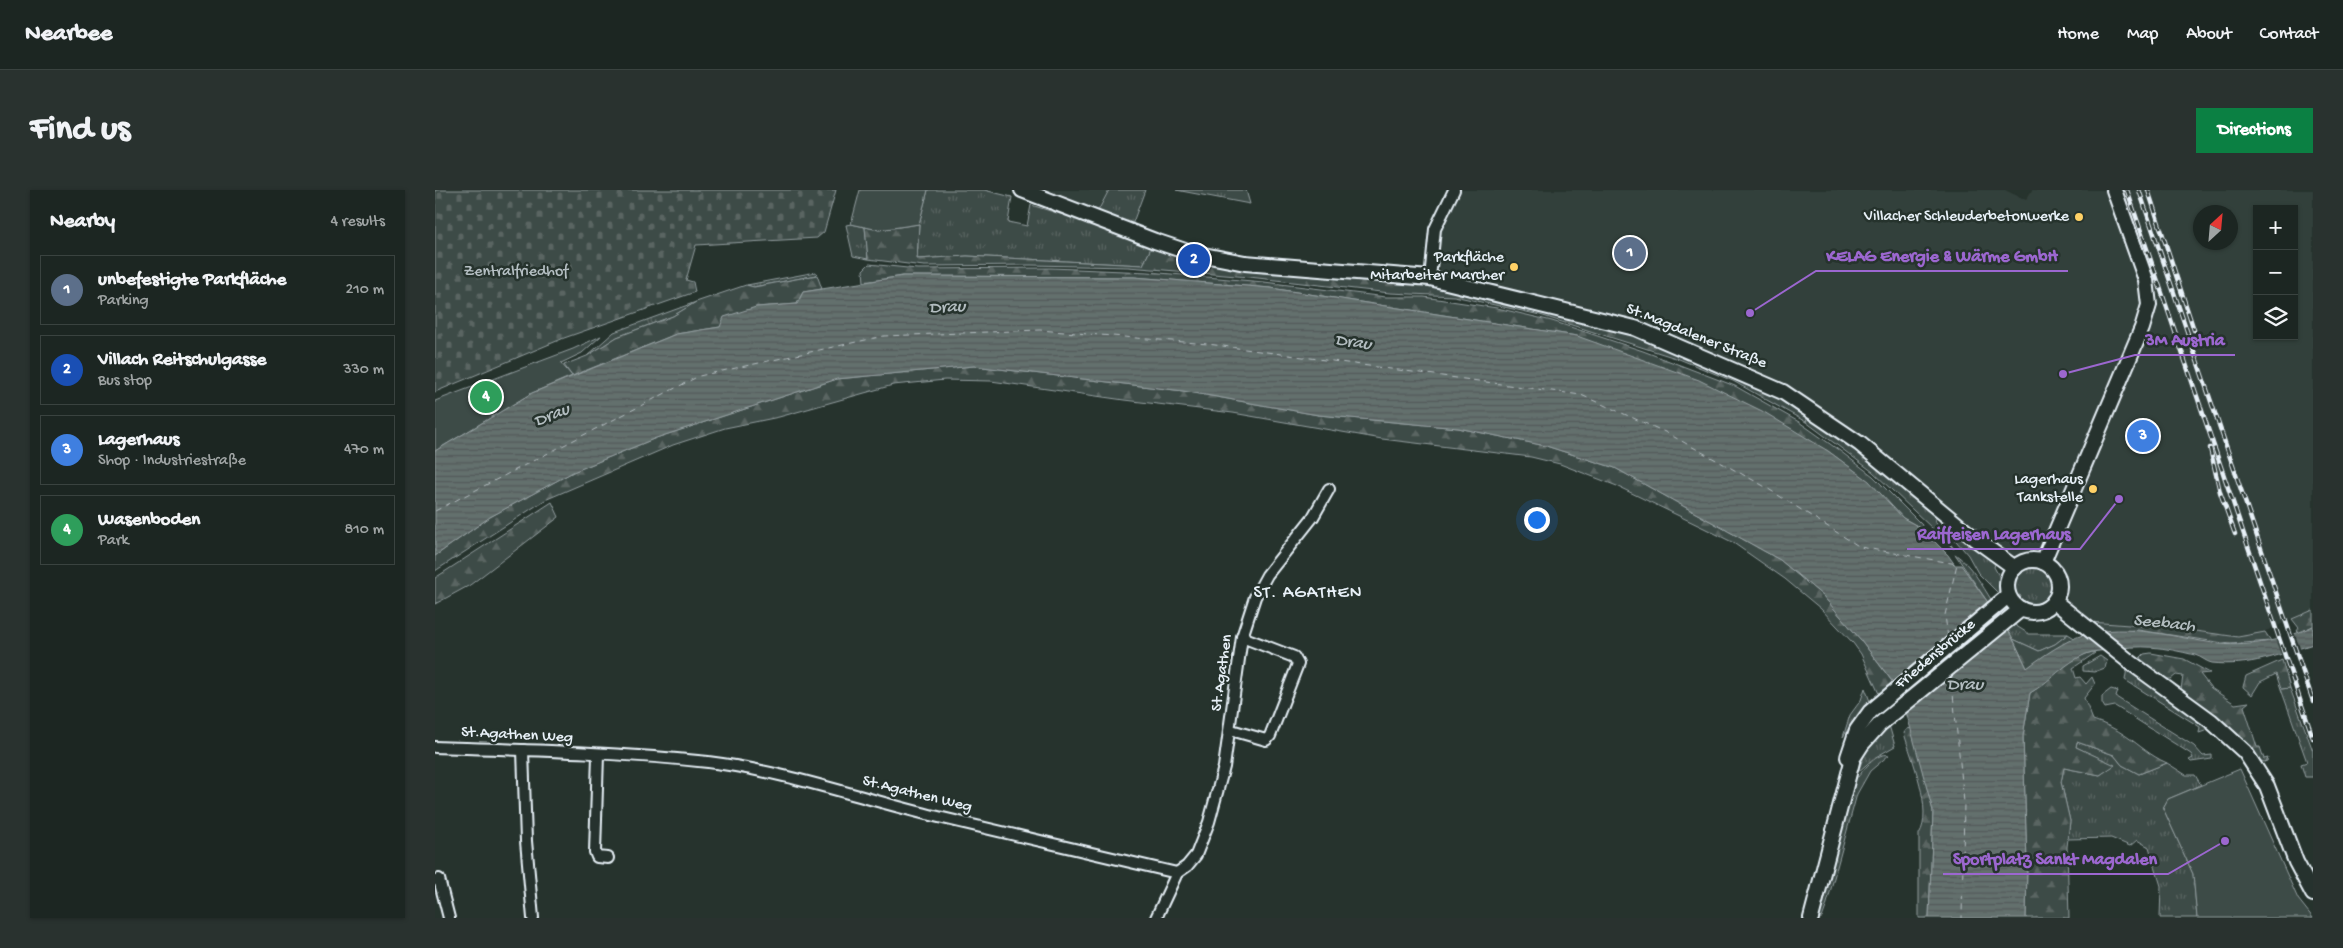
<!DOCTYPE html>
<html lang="en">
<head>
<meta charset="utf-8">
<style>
	body { margin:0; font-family:"Gochi Hand",sans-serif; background:#29322f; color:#f1f3f6 }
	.controls { position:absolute; right:15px; top:15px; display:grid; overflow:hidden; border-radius:0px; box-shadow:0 1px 4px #0004 }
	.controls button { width:45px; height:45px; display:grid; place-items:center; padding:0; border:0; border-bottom:1px solid #3a4340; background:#1c2622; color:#f1f3f6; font:25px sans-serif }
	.compass { position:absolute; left:1758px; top:15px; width:45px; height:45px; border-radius:50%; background:#1c2622; box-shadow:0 1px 4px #0004; rotate:26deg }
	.you { position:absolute; left:1101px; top:329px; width:18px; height:18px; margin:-12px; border:4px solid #fff; border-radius:50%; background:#1a73e8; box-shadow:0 0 0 8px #1a73e833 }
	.badge { display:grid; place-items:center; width:32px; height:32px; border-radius:50%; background:#0b8043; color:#fff; font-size:16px; font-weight:700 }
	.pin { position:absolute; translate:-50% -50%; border:2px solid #fff; box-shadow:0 1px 5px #0006 }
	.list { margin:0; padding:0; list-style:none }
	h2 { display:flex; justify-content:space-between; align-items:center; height:65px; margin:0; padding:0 20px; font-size:21px }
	h2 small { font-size:16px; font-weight:400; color:#a0a5a5 }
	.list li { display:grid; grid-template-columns:32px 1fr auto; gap:15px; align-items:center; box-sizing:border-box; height:70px; margin:0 10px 10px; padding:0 10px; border:1px solid #3a4340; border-radius:0px }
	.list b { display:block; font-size:19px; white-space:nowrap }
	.list p { margin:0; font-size:16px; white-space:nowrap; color:#a0a5a5 }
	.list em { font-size:16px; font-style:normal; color:#a0a5a5 }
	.icon { flex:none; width:28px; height:28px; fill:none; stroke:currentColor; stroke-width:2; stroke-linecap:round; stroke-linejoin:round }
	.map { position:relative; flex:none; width:1878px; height:728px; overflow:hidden; border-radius:0px }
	header { display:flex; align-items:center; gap:30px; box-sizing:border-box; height:70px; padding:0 25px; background:#1c2622; border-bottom:1px solid #3a4340 }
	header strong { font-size:24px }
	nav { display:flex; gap:28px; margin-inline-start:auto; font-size:18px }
	.intro { display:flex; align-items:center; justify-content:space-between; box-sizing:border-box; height:120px; padding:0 30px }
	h1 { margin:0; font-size:35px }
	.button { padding:12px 22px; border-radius:0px; background:#0b8043; color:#fff; font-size:18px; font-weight:700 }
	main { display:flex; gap:30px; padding:0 30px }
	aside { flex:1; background:#1c2622; border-radius:0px; box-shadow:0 1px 4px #0004 }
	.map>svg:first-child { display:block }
</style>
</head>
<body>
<header>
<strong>Nearbee</strong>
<nav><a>Home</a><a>Map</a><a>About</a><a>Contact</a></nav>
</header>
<div class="intro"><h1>Find us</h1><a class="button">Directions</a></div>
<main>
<aside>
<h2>Nearby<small>4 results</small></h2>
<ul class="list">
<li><span class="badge" style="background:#5c6f8a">1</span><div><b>unbefestigte Parkfläche</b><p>Parking</p></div><em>210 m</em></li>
<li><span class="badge" style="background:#1a4fb4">2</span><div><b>Villach Reitschulgasse</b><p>Bus stop</p></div><em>330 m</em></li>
<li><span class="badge" style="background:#3f7fe0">3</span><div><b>Lagerhaus</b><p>Shop · Industriestraße</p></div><em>470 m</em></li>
<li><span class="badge" style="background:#2e9e5b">4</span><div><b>Wasenboden</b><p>Park</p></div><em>810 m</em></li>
</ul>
</aside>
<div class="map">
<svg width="1878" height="728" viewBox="0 0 1878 728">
	<defs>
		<pattern id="grass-tufts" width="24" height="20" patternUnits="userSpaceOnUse" patternTransform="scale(1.25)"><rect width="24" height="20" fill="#3e4b47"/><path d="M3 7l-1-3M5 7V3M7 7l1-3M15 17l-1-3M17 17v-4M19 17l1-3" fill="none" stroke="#5a6562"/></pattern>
		<pattern id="forest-firs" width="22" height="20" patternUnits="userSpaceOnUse" patternTransform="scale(1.25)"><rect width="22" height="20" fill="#3e4b47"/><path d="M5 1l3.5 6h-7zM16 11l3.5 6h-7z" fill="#5a6562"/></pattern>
		<pattern id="cemetery-stones" width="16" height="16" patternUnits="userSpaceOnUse" patternTransform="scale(1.25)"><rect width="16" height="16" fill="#3e4b47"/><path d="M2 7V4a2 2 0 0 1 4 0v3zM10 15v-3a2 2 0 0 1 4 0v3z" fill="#5a6562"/></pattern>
		<pattern id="water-rules" width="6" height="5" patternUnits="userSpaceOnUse" patternTransform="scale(1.25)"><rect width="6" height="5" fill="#636f6d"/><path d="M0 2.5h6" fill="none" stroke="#535a5a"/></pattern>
	</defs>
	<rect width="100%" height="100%" fill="#26332d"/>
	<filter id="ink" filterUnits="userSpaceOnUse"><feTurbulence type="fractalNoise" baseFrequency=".02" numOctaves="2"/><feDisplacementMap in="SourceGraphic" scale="10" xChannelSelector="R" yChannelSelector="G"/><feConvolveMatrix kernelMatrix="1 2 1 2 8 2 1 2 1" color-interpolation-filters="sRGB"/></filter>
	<g filter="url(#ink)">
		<!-- built -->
		<g fill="#333f3a" fill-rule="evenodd">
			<path d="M 614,0 L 674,0 L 663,21 Z"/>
			<path d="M 1018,0 L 1570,0 L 1591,10 L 1597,0 L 1878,0 L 1878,420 L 1824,444 L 1803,447 L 1746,439 L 1655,432 L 1633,411 L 1631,405 L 1632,395 L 1621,377 L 1581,367 L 1550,348 L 1428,249 L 1346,193 L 1202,133 L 1005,83 L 1002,40 ZM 1822,19 L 1859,19 L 1859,146 L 1822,146 ZM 1766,22 L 1796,22 L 1796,52 L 1766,52 Z"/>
		</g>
		<!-- grass -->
		<g fill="url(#grass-tufts)" stroke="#939ea0">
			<path d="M 493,0 L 549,0 L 577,7 L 573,32 L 592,36 L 596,15 L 648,31 L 716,58 L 708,75 L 532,66 L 482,69 L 484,34 Z"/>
			<path d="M 674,0 L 710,0 L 697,35 L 663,21 Z"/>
			<path d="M 741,0 L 811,0 L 815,14 Z"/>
			<path d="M 416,34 L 430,37 L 433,69 L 418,66 L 411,35 Z"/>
			<path d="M 381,82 L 382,85 L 318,97 L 312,95 Z"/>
			<path d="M 261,112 L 238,126 L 182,147 L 152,166 L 179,142 Z"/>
			<path d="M 1373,227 L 1399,241 L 1499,324 L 1501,333 L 1519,359 L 1438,282 L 1371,232 Z"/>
			<path d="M 1506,328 L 1560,374 L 1559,377 L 1564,386 L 1564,404 L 1543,383 L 1533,365 L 1505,332 L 1504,329 Z"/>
			<path d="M 1520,364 C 1536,375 1547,395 1557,411 L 1554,414 Z"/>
			<path d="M 1599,375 C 1611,377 1618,385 1618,397 L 1612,409 L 1599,415 L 1584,409 L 1586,407 L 1585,405 L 1582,406 L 1578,396 C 1580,384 1586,377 1599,375 Z"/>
			<path d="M 1575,432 L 1594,444 L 1633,444 L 1620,454 L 1604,461 L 1578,449 L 1571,436 Z"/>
			<path d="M 1665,466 L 1672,471 L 1670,478 L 1659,482 L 1648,481 L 1648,476 Z"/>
			<path d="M 1692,478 L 1771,535 L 1770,541 L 1764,543 L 1765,537 L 1690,490 Z"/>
			<path d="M 1430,498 L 1436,514 L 1420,528 L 1408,547 L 1415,525 L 1426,510 Z"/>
			<path d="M 1855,498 L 1878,561 L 1878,587 L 1870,587 L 1866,574 L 1872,572 L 1846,499 Z"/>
			<path d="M 1676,499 L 1683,501 L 1681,507 L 1759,556 L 1768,566 L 1777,565 L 1777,569 L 1756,572 L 1754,570 L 1758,568 L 1756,564 L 1680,516 L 1670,518 L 1667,513 L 1667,506 Z"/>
			<path d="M 1454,535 L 1460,556 L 1439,568 L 1423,582 L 1431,560 Z"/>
			<path d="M 1440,544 L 1426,566 L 1420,586 L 1423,587 C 1430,578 1442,562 1454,565 L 1435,581 L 1422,604 L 1391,717 L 1387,728 L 1380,728 L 1420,573 L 1429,555 Z"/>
			<path d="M 1642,552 L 1679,565 L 1687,575 L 1704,584 L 1732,573 L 1751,585 L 1760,585 L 1766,595 L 1733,609 L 1728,618 L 1758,684 L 1762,728 L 1725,728 L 1726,696 L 1714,657 L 1702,650 L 1695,656 L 1676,648 L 1633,649 L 1635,631 L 1626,592 L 1629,578 L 1665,585 L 1679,575 L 1641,557 Z"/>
		</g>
		<!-- forest -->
		<g fill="url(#forest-firs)" stroke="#939ea0">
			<path d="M 484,34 L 482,69 L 532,66 L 708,75 L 716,58 L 760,72 L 786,73 L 860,85 L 1002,95 L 1135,124 L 1213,150 L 1335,202 L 1372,223 L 1373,227 L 1371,232 L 1298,191 L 1244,169 L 1105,125 L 1019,106 L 955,103 L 814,87 L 693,77 L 596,75 L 489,76 L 433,69 L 430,37 L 444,40 Z"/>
			<path d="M 434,74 L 482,79 L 616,78 L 713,82 L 829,92 L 951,107 L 989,107 L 1062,118 L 1117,131 L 1208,161 L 1300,196 L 1364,232 L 1405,261 L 1438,286 L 1487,335 L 1486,338 L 1468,328 L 1433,291 L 1393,261 L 1142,146 L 836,98 L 699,87 L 468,86 L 429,92 L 428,80 Z"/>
			<path d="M 382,85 L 387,99 L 368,102 L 362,114 L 321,117 L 285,137 L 241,144 L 137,186 L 129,175 L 152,166 L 182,147 L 238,126 L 261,112 L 311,95 L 319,97 Z"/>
			<path d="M 539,176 L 748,201 L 883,225 L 1023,238 L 1111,256 L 1180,278 L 1345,370 L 1388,406 L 1426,450 L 1459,494 L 1445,506 L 1426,464 L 1418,453 L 1386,419 L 1350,389 L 1297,352 L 1269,338 L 1182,296 L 1125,274 L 1096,267 L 947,249 L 798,223 L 689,210 L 556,191 L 510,190 L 458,195 L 344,227 L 290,238 L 238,255 L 110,310 L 0,381 L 0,366 L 55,327 L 138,282 L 221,248 L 402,189 Z"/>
			<path d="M 117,312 L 124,327 L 35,395 L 0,414 L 0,388 Z"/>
			<path d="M 1878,420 L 1878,436 L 1864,443 L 1862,441 L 1864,438 L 1857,429 Z"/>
			<path d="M 1655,432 L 1746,439 L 1803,447 L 1830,442 L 1836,451 L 1795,454 L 1703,440 L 1667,442 Z"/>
			<path d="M 1633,444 L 1641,449 L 1592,478 L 1578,449 L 1604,461 L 1620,454 Z"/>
			<path d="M 1658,462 L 1660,463 L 1638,478 L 1641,488 L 1645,487 L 1651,494 L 1657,487 L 1660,494 L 1649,508 L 1658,530 C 1670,534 1681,539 1691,546 C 1706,556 1714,565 1732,573 L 1704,584 L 1687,575 L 1679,565 L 1642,552 L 1641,557 L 1680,575 L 1665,585 L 1629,578 L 1626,592 L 1635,631 L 1632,657 L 1634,728 L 1591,728 L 1592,674 L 1588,546 L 1595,503 C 1616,491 1633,467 1658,462 Z"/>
			<path d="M 1716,463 L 1749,469 L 1775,483 L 1765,484 L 1776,498 L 1800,514 L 1814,512 L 1809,516 L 1822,557 L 1825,557 L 1829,569 L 1833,568 L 1832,571 L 1829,572 L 1824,570 L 1795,537 L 1746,500 L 1748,486 L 1741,485 L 1736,489 L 1731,489 L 1704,469 L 1709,464 Z"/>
			<path d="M 1847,470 L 1855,498 L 1846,499 L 1841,484 L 1825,492 L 1817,505 L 1808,497 L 1811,486 Z"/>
			<path d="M 1477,538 L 1498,621 L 1494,728 L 1484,728 L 1484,644 C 1499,621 1476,568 1469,543 L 1472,539 Z"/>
		</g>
		<!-- cemetery -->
		<path fill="url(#cemetery-stones)" stroke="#939ea0" d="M 0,0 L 401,0 L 389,42 L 382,48 L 261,55 L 251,90 L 258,92 L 260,102 L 129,148 L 0,202 Z"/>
		<!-- park -->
		<g fill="#3e4b47" stroke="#939ea0">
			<path d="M 425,0 L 493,0 L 484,34 L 444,40 L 416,34 Z"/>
			<path d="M 166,146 L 147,163 L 126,173 L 137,186 L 97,203 L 0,261 L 0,211 L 138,159 Z"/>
			<path d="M 1805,579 L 1863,709 L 1878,728 L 1762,728 L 1758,684 L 1728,618 L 1733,609 Z"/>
		</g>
		<!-- water -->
		<path fill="url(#water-rules)" stroke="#98a3a5" d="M 468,86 L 699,87 L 836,98 L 1142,146 L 1264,190 L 1329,222 L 1393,261 L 1434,291 L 1468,328 L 1486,338 L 1513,365 L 1520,375 L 1526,375 L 1575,443 L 1592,478 C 1606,467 1631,450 1648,445 C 1694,432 1740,448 1785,454 C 1816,457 1850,450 1878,436 L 1878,454 C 1844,465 1814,477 1777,473 C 1771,472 1767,467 1760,465 C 1727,457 1708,454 1673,460 C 1666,461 1658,461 1651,464 C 1629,473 1615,492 1595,503 L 1588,546 L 1592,674 L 1591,728 L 1494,728 L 1498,621 L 1466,503 L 1426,450 L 1388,406 L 1345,370 L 1180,278 L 1111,256 L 1023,238 L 883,225 L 748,201 L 539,176 L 402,189 L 221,248 L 138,282 L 55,327 L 0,366 L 0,261 L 97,203 L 241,144 L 285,137 L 289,127 L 321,117 L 362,114 L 368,102 Z"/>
		<!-- pier -->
		<path fill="#26332d" d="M 1859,442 L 1866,461 L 1847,467 L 1840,448 Z"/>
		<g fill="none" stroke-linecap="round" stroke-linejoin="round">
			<!-- ferry -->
			<g stroke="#b3bdc0" stroke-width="1" stroke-dasharray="6 5" stroke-linecap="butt">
				<path d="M 0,321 L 264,186 L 449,146 L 605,140 L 773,154 L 1146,205 L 1230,242 L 1327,295 L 1425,357 L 1522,374 L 1510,425 L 1513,448"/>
				<path d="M 1516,484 L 1529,612 L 1527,728"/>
			</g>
			<!-- street casing -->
			<g stroke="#e8f1f8" stroke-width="14">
				<g id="street">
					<path d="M 995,88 L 1000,39 L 1019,0"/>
					<path d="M 796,540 L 831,550 L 835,546 L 863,474 L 859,467 L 807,447"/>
					<path d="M 0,557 C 91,560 183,562 273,572 C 349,581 421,607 495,625 C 577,645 660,663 742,683"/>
					<path d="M 88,560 L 91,651 L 98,728"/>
					<path d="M 163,565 L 160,662 L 162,667 L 173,668"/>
					<path d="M 0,690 L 4,689 L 14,728"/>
					<path d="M 721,728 L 742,683 L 752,676 L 761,665 L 774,632 L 789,577 L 807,447 L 820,407 L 832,385 L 878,327 L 894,299"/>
				</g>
			</g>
			<!-- secondary casing -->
			<g stroke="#e8f1f8" stroke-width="18">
				<g id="secondary">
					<path d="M 587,0 L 720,51 L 753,62 L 810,73 L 995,88 L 1200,138 L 1348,202 L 1425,254 L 1540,349 L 1580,378"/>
					<circle cx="1598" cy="396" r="26"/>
					<path d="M 1608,372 L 1707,138 L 1714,115 L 1711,90 L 1679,0"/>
					<path d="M 1619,411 L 1695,472 L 1776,531 L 1810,562 L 1832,596 L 1861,672 L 1878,704"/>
					<path d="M 1413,567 L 1422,540 L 1435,522 L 1573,406"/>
					<path d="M 1376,728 L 1418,568 L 1427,554 L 1445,534 L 1586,419"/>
				</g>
			</g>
			<!-- street -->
			<use href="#street" stroke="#26332d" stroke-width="10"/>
			<!-- secondary -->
			<use href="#secondary" stroke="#26332d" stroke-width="14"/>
			<!-- rail casing -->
			<g stroke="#e8f1f8" stroke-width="4.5">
				<g id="rail">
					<path d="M 1692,0 L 1878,548"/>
					<path d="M 1704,0 L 1878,511"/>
					<path d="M 1713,0 L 1759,140"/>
					<path d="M 1775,258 L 1785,302 L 1800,344"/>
				</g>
			</g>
			<!-- rail -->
			<use href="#rail" stroke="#26332d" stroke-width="2.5" stroke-dasharray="8" stroke-linecap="butt"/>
		</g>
	</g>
	<!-- markers -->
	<g fill="#ffd166" stroke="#26332d" stroke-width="2">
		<circle cx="1644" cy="27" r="5"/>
		<circle cx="1079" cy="77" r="5"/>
		<circle cx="1658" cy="299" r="5"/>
	</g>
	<g text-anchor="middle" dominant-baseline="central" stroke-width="5" stroke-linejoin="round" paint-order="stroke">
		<!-- poi labels -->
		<g font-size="16" fill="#e8f1f8" stroke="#26332d" text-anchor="end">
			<text x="1634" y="27">Villacher Schleuderbetonwerke</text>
			<text x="1069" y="68">Parkfläche<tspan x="1069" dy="18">Mitarbeiter Marcher</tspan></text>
			<text x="1648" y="290">Lagerhaus<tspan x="1648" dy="18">Tankstelle</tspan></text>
		</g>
		<!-- park labels -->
		<g font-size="16" fill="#b5bfc3" stroke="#26332d">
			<text x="81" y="82">Zentralfriedhof</text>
		</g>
		<!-- street labels -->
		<g font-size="16" fill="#e8f1f8" stroke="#26332d">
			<text transform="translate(1261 147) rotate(22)">St.Magdalener Straße</text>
			<text transform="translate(1501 465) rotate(-40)">Friedensbrücke</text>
			<text transform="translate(788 483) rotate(-82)">St.Agathen</text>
			<text transform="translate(82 546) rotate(3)">St.Agathen Weg</text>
			<text transform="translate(482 605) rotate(14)">St.Agathen Weg</text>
		</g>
		<!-- water labels -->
		<g font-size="18" font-style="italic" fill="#b3bdc0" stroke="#26332d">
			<text transform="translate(512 118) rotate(-3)">Drau</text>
			<text transform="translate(918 153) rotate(8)">Drau</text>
			<text transform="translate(117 226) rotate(-23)">Drau</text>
			<text transform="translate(1729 434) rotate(6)">Seebach</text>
			<text x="1530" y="495">Drau</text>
		</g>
		<!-- neighbourhood labels -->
		<g font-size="18" letter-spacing="1" fill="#e8f1f8" stroke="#26332d">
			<text x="873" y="403">ST. AGATHEN</text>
		</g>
	</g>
	<!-- callouts -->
	<path fill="none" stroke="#9c67d0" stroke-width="2" d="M1315 123L1381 81H1633M1628 184L1700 165H1800M1684 309L1645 359H1472M1790 651L1733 684H1508"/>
	<g fill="#9c67d0" stroke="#26332d" stroke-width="2">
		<circle cx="1315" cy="123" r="5"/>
		<circle cx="1628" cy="184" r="5"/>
		<circle cx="1684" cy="309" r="5"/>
		<circle cx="1790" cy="651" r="5"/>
	</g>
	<g font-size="18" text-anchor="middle" font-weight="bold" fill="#9c67d0" stroke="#26332d" stroke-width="5" stroke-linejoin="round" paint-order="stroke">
		<text x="1507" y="71">KELAG Energie &amp; Wärme GmbH</text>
		<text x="1750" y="155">3M Austria</text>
		<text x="1559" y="349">Raiffeisen Lagerhaus</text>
		<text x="1620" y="674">Sportplatz Sankt Magdalen</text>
	</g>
</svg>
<div class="controls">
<button>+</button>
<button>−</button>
<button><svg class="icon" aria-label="layers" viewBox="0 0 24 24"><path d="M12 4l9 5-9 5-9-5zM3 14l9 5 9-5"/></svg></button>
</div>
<svg class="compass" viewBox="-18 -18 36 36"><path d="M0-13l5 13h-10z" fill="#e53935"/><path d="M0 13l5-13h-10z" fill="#a0a5a5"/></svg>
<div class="you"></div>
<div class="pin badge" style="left:1195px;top:63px;background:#5c6f8a">1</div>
<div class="pin badge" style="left:759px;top:70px;background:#1a4fb4">2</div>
<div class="pin badge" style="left:1708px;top:246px;background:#3f7fe0">3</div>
<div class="pin badge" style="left:51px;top:207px;background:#2e9e5b">4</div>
</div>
</main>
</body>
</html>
